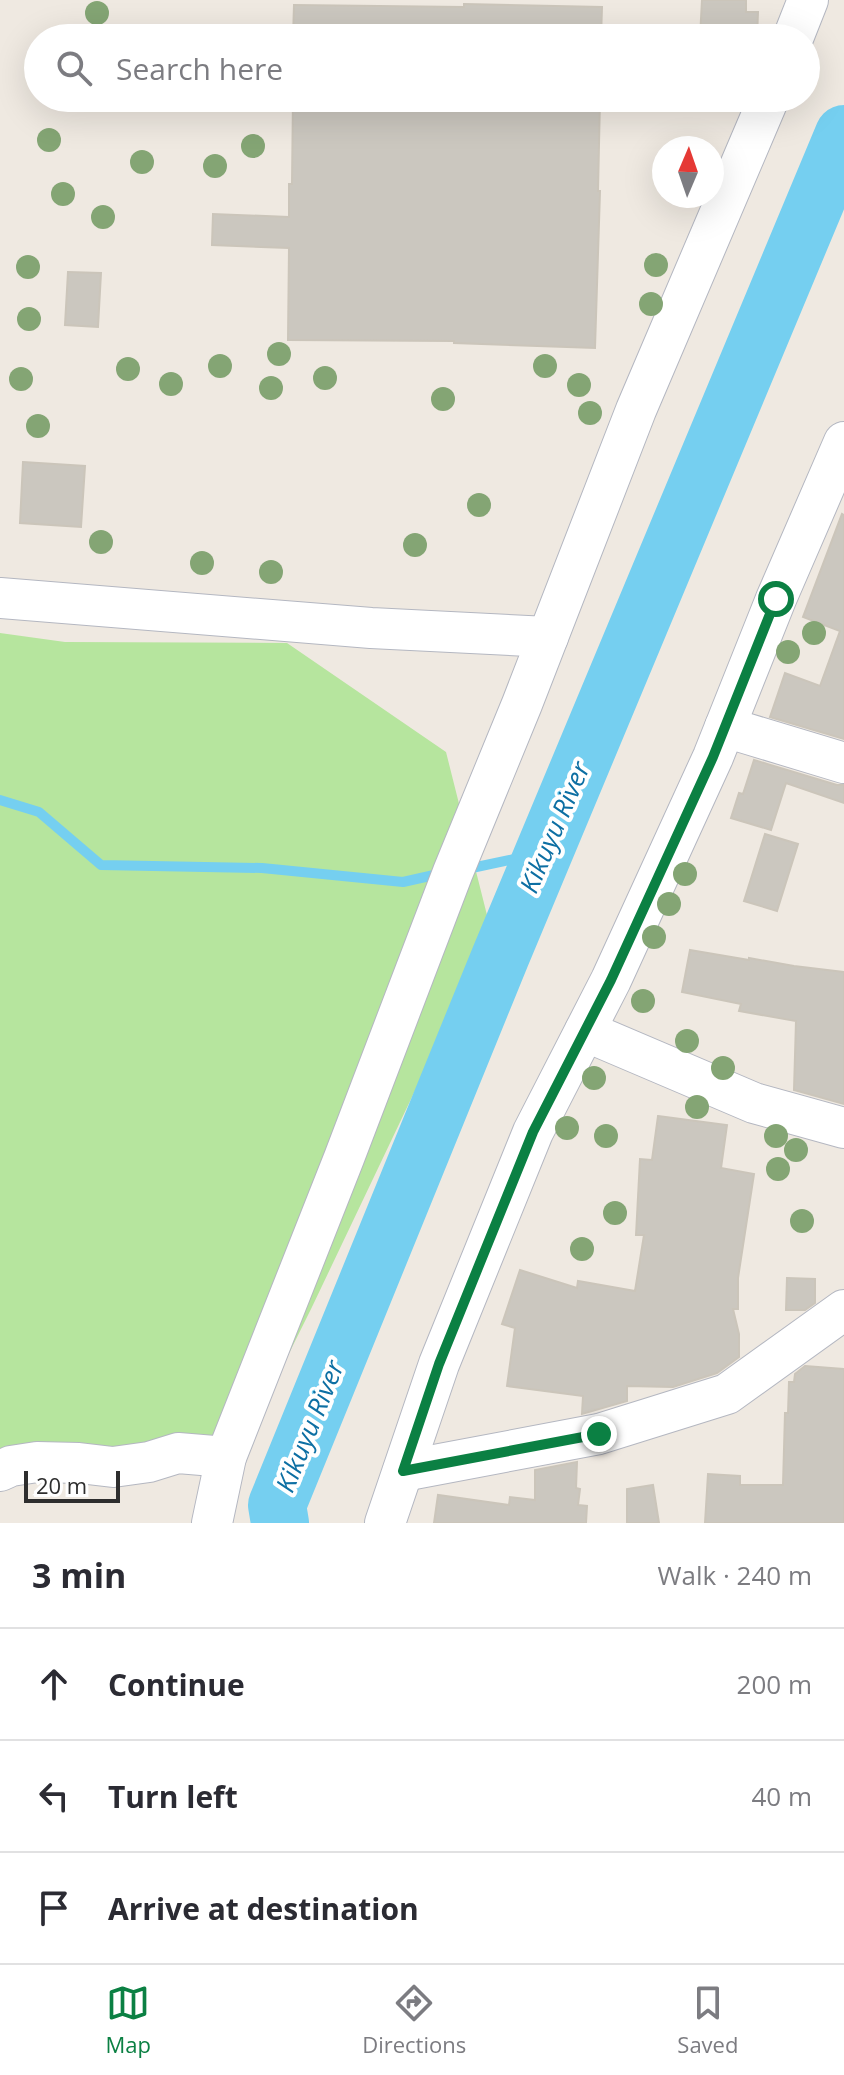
<!DOCTYPE html>
<html lang="en">
<head>
<meta charset="utf-8">
<style>
	body { margin:0; font-family:"Open Sans",sans-serif; background:#f2f2f3; color:#2b2b33 }
	.compass { position:absolute; left:652px; top:136px; width:72px; height:72px; border-radius:50%; background:#fff; box-shadow:0 8px 32px #0002; rotate:2deg }
	.scale { position:absolute; left:24px; bottom:20px; width:96px; box-sizing:border-box; padding-left:8px; border:4px solid #2e2e2e; border-top:0; font-size:22px; line-height:28px; white-space:nowrap; color:#2e2e2e; -webkit-text-stroke:6px #fff; paint-order:stroke }
	.stop { position:absolute; width:24px; height:24px; margin:-18px; border:6px solid #0b8043; border-radius:50%; background:#fff }
	.stop.end { background:#0b8043; border-color:#fff; box-shadow:0 2px 8px #0008 }
	.list { margin:0; padding:0; list-style:none }
	h2 { display:flex; justify-content:space-between; align-items:center; height:104px; margin:0; padding:0 32px; font-size:34px }
	h2 small { font-size:26px; font-weight:400; color:#7c7c81 }
	.list li { display:grid; grid-template-columns:52px 1fr auto; gap:24px; align-items:center; box-sizing:border-box; height:112px; padding:0 32px; border-top:2px solid #e1e1e2 }
	.list b { display:block; font-size:30px; white-space:nowrap }
	.list em { font-size:26px; font-style:normal; color:#7c7c81 }
	.icon { flex:none; width:44px; height:44px; fill:none; stroke:currentColor; stroke-width:2; stroke-linecap:round; stroke-linejoin:round }
	.map { position:relative; flex:none; width:844px; height:1523px; overflow:hidden }
	.search { position:absolute; background:#fff; box-shadow:0 8px 32px #0002; left:24px; right:24px; top:24px; height:88px; display:flex; align-items:center; gap:20px; box-sizing:border-box; padding:0 28px; border-radius:44px; color:#7c7c81; font-size:30px }
	.sheet { height:440px; background:#fff }
	nav { display:flex; justify-content:space-around; align-items:center; box-sizing:border-box; height:112px; border-top:2px solid #e1e1e2; background:#fff; font-size:22px; color:#7c7c81 }
	nav a { display:grid; justify-items:center; gap:4px }
	nav .on { color:#0b8043 }
	.map>svg:first-child { display:block }
</style>
</head>
<body>
<div class="map">
<svg width="844" height="1523" viewBox="0 0 844 1523">
	<rect width="100%" height="100%" fill="#efe9e1"/>
	<!-- green -->
	<path fill="#b6e59e" d="M 0,633 L 65,642 L 287,643 L 446,752 L 491,931 L 312,1307 L 233,1466 L 0,1467 Z"/>
	<g fill="none" stroke-linecap="round" stroke-linejoin="round">
		<!-- stream -->
		<g stroke="#75cff0" stroke-width="10">
			<path d="M 0,800 L 39,812 L 101,865 L 262,868 L 403,882 L 443,873"/>
			<path d="M 467,869 L 543,853"/>
		</g>
		<!-- river -->
		<path stroke="#75cff0" stroke-width="58" d="M 280,1523 L 277,1505 L 501,955 L 844,134"/>
	</g>
	<!-- building -->
	<g fill="#cbc7bf" stroke="#cbc5ba" stroke-width="2">
		<path d="M 702,0 L 746,0 L 746,12 L 758,12 L 757,38 L 700,38 Z"/>
		<path d="M 464,4 L 602,7 L 601,38 L 293,38 L 294,5 L 464,7 Z"/>
		<path d="M 293,98 L 600,98 L 598,191 L 600,191 L 595,348 L 454,343 L 454,341 L 288,340 L 289,248 L 212,245 L 213,214 L 289,217 L 289,184 L 292,184 Z"/>
		<path d="M 68,272 L 101,273 L 98,327 L 65,325 Z"/>
		<path d="M 23,462 L 85,466 L 81,527 L 20,523 Z"/>
		<path d="M 842,514 L 844,515 L 844,739 L 770,717 L 785,673 L 820,686 L 840,631 L 803,617 Z"/>
		<path d="M 754,760 L 837,785 L 844,785 L 844,803 L 786,783 L 771,830 L 731,818 L 739,793 L 743,794 Z"/>
		<path d="M 765,834 L 798,844 L 777,911 L 744,901 Z"/>
		<path d="M 690,950 L 749,960 L 749,958 L 794,966 L 844,972 L 844,1104 L 794,1090 L 796,1021 L 739,1011 L 741,1004 L 682,992 Z"/>
		<path d="M 658,1116 L 727,1125 L 721,1168 L 754,1174 L 738,1278 L 738,1309 L 733,1309 L 739,1334 L 739,1357 L 717,1373 L 673,1387 L 627,1386 L 627,1401 L 582,1414 L 583,1396 L 507,1386 L 515,1328 L 502,1324 L 520,1270 L 577,1288 L 578,1281 L 635,1291 L 644,1235 L 636,1235 L 640,1159 L 652,1160 Z"/>
		<path d="M 787,1278 L 815,1279 L 815,1303 L 805,1310 L 786,1310 Z"/>
		<path d="M 805,1366 L 844,1369 L 844,1523 L 705,1523 L 708,1474 L 740,1476 L 740,1485 L 783,1485 L 785,1413 L 788,1413 L 789,1382 L 794,1382 L 795,1374 Z"/>
		<path d="M 577,1462 L 576,1488 L 580,1489 L 578,1505 L 587,1506 L 586,1523 L 434,1523 L 438,1495 L 509,1505 L 510,1497 L 535,1500 L 535,1470 Z"/>
		<path d="M 653,1485 L 659,1523 L 627,1523 L 627,1489 Z"/>
	</g>
	<g fill="none" stroke-linecap="round" stroke-linejoin="round">
		<!-- minor casing -->
		<g stroke="#b4b7c1" stroke-width="42">
			<g id="minor">
				<path d="M 793,38 L 808,0"/>
				<path d="M 0,598 L 371,628 L 548,637"/>
				<path d="M 725,727 L 844,763"/>
				<path d="M 585,1031 L 754,1103 L 844,1128"/>
				<path d="M 0,1471 L 11,1466 L 37,1462 L 79,1463 L 113,1467 L 149,1462 L 178,1453 L 226,1457"/>
				<path d="M 403,1471 L 599,1434 L 727,1394 L 844,1310"/>
				<path d="M 212,1523 L 226,1457 L 344,1158 L 453,872 L 522,704 L 636,410 L 769,98"/>
				<path d="M 385,1523 L 439,1364 L 533,1132 L 611,980 L 713,757 L 776,599 L 844,442"/>
			</g>
		</g>
		<!-- minor -->
		<use href="#minor" stroke="#fff" stroke-width="40"/>
	</g>
	<!-- trees -->
	<g fill="#84a574">
		<circle cx="97" cy="13" r="12"/>
		<circle cx="49" cy="140" r="12"/>
		<circle cx="253" cy="146" r="12"/>
		<circle cx="142" cy="162" r="12"/>
		<circle cx="215" cy="166" r="12"/>
		<circle cx="63" cy="194" r="12"/>
		<circle cx="103" cy="217" r="12"/>
		<circle cx="656" cy="265" r="12"/>
		<circle cx="28" cy="267" r="12"/>
		<circle cx="651" cy="304" r="12"/>
		<circle cx="29" cy="319" r="12"/>
		<circle cx="279" cy="354" r="12"/>
		<circle cx="220" cy="366" r="12"/>
		<circle cx="545" cy="366" r="12"/>
		<circle cx="128" cy="369" r="12"/>
		<circle cx="325" cy="378" r="12"/>
		<circle cx="21" cy="379" r="12"/>
		<circle cx="171" cy="384" r="12"/>
		<circle cx="579" cy="385" r="12"/>
		<circle cx="271" cy="388" r="12"/>
		<circle cx="443" cy="399" r="12"/>
		<circle cx="590" cy="413" r="12"/>
		<circle cx="38" cy="426" r="12"/>
		<circle cx="479" cy="505" r="12"/>
		<circle cx="101" cy="542" r="12"/>
		<circle cx="415" cy="545" r="12"/>
		<circle cx="202" cy="563" r="12"/>
		<circle cx="271" cy="572" r="12"/>
		<circle cx="814" cy="633" r="12"/>
		<circle cx="788" cy="652" r="12"/>
		<circle cx="685" cy="874" r="12"/>
		<circle cx="669" cy="904" r="12"/>
		<circle cx="654" cy="937" r="12"/>
		<circle cx="643" cy="1001" r="12"/>
		<circle cx="687" cy="1041" r="12"/>
		<circle cx="723" cy="1068" r="12"/>
		<circle cx="594" cy="1078" r="12"/>
		<circle cx="697" cy="1107" r="12"/>
		<circle cx="567" cy="1128" r="12"/>
		<circle cx="606" cy="1136" r="12"/>
		<circle cx="776" cy="1136" r="12"/>
		<circle cx="796" cy="1150" r="12"/>
		<circle cx="778" cy="1169" r="12"/>
		<circle cx="615" cy="1213" r="12"/>
		<circle cx="802" cy="1221" r="12"/>
		<circle cx="582" cy="1249" r="12"/>
	</g>
	<g fill="none" stroke-linecap="round" stroke-linejoin="round">
		<!-- route -->
		<path stroke="#0b8043" stroke-width="10" d="M 599,1434 L 403,1471 L 439,1364 L 533,1132 L 611,980 L 713,757 L 776,599"/>
	</g>
	<g text-anchor="middle" dominant-baseline="central" stroke-width="8" stroke-linejoin="round" paint-order="stroke">
		<!-- water labels -->
		<g font-size="26" font-style="italic" fill="#0d6fa3" stroke="#fff">
			<text transform="translate(554 827) rotate(-67)">Kikuyu River</text>
			<text transform="translate(309 1426) rotate(-68)">Kikuyu River</text>
		</g>
	</g>
</svg>
<svg class="compass" viewBox="-18 -18 36 36"><path d="M0-13l5 13h-10z" fill="#e53935"/><path d="M0 13l5-13h-10z" fill="#7c7c81"/></svg>
<div class="scale">20 m</div>
<div class="stop" style="left:776px;top:599px"></div>
<div class="stop end" style="left:599px;top:1434px"></div>
<div class="search"><svg class="icon" aria-label="search" viewBox="0 0 24 24"><circle cx="10" cy="10" r="6"/><path d="M15 15l6 6"/></svg>Search here</div>
</div>
<section class="sheet">
<h2>3 min<small>Walk · 240 m</small></h2>
<ul class="list">
<li><svg class="icon" aria-label="ahead" viewBox="0 0 24 24"><path d="M12 20V5M6 11l6-6 6 6"/></svg><div><b>Continue</b></div><em>200 m</em></li>
<li><svg class="icon" aria-label="left" viewBox="0 0 24 24"><path d="M17 20v-9H6M10 6l-5 5 5 5"/></svg><div><b>Turn left</b></div><em>40 m</em></li>
<li><svg class="icon" aria-label="arrive" viewBox="0 0 24 24"><path d="M6 21V4h12l-3 4 3 4H6"/></svg><div><b>Arrive at destination</b></div></li>
</ul>
</section>
<nav>
<a class="on"><svg class="icon" aria-label="map" viewBox="0 0 24 24"><path d="M3 6l6-2 6 2 6-2v14l-6 2-6-2-6 2zM9 4v14M15 6v14"/></svg>Map</a>
<a><svg class="icon" aria-label="directions" viewBox="0 0 24 24"><path d="M12 3l9 9-9 9-9-9zM9 14v-3h6M13 9l2 2-2 2"/></svg>Directions</a>
<a><svg class="icon" aria-label="saved" viewBox="0 0 24 24"><path d="M7 4h10v16l-5-4-5 4z"/></svg>Saved</a>
</nav>
</body>
</html>
